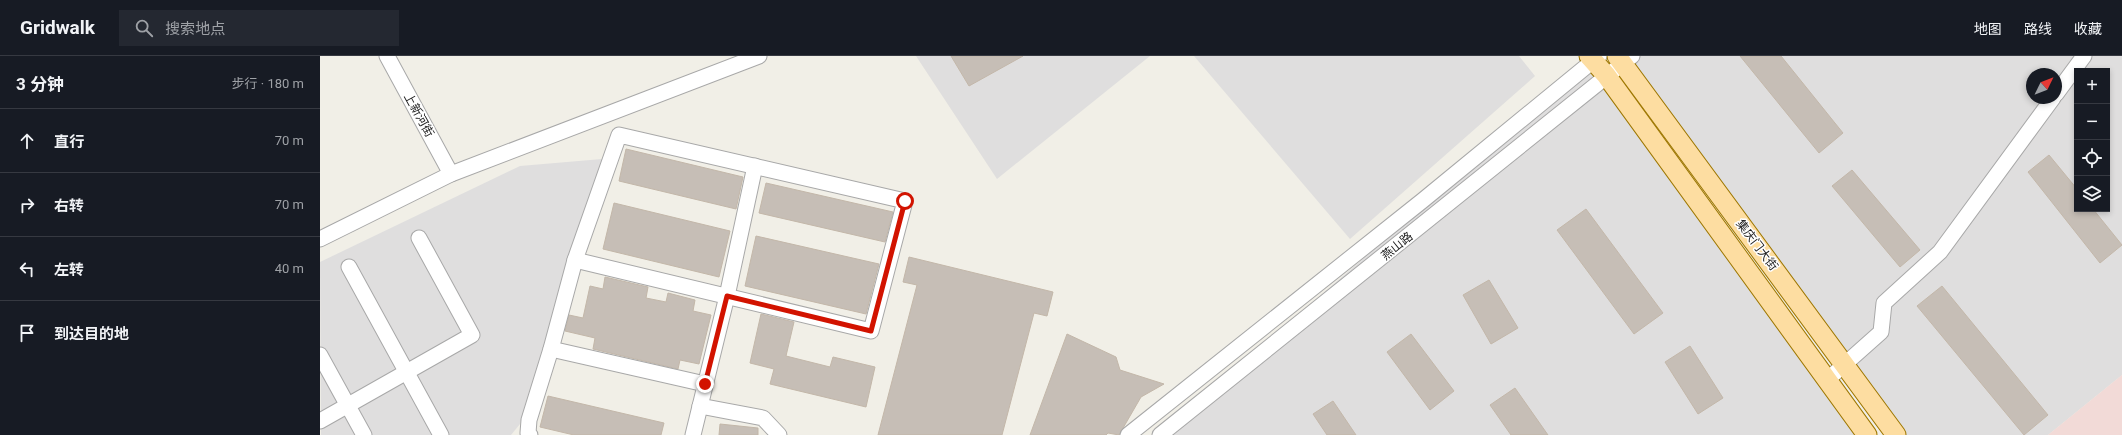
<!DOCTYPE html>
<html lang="zh">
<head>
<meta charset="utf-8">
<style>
	body { margin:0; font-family:Roboto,"Noto Sans SC",sans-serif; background:#242831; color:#f1f3f6 }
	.controls { position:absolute; right:12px; top:12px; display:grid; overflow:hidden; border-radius:0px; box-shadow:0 2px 6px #0003 }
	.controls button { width:36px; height:36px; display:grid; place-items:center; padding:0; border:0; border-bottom:1px solid #363941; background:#171b24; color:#f1f3f6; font:20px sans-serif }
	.compass { position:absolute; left:1706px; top:12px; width:36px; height:36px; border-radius:50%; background:#171b24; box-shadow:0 2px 6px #0003; rotate:47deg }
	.stop { position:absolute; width:12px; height:12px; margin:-9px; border:3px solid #d21300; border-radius:50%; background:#fff }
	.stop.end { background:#d21300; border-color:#fff; box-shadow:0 1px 4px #0008 }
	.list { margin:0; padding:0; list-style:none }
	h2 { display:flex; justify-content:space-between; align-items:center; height:52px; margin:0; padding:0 16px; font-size:17px }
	h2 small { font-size:13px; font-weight:400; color:#9ea1a6 }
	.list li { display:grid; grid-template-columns:26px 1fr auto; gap:12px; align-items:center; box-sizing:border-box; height:64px; padding:0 16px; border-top:1px solid #363941 }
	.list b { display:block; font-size:15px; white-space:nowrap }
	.list em { font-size:13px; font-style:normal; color:#9ea1a6 }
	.icon { flex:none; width:22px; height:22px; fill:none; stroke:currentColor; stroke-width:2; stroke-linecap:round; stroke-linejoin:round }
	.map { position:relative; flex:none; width:1802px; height:379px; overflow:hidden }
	header { display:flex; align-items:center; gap:24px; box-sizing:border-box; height:56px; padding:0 20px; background:#171b24; border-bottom:1px solid #363941 }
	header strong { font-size:19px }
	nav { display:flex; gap:22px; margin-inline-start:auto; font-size:14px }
	.search { width:280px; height:36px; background:#242831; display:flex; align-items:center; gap:10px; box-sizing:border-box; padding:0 14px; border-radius:0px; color:#9ea1a6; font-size:15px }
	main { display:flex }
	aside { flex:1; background:#171b24 }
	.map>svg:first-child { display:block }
</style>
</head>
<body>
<header>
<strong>Gridwalk</strong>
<div class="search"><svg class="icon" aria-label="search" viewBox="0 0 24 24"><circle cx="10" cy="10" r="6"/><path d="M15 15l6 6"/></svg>搜索地点</div>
<nav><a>地图</a><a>路线</a><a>收藏</a></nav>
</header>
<main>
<aside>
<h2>3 分钟<small>步行 · 180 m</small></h2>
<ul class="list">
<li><svg class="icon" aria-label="ahead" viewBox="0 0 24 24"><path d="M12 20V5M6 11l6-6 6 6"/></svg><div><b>直行</b></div><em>70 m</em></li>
<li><svg class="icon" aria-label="right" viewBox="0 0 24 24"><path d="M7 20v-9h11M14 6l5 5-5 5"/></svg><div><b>右转</b></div><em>70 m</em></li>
<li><svg class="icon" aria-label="left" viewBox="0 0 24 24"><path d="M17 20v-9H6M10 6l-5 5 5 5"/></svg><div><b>左转</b></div><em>40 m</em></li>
<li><svg class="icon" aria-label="arrive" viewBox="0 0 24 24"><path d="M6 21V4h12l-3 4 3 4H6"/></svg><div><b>到达目的地</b></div></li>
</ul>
</aside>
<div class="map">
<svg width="1802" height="379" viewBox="0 0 1802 379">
	<rect width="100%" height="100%" fill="#f1efe7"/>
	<!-- residential -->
	<g fill="#dfdede" fill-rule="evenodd">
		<path d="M 596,0 L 830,0 L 677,123 Z"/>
		<path d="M 874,0 L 1199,0 L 1215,20 L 1030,183 Z"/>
		<path d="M 1312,0 L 1802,0 L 1802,319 L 1728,379 L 1575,379 L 1303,8 ZM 1757,15 L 1787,15 L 1787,153 L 1757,153 ZM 1712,18 L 1736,18 L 1736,42 L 1712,42 Z"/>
		<path d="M 1272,5 L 1547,379 L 839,379 Z"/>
		<path d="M 282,103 L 200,368 L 191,379 L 1,379 L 0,206 L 200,110 Z"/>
	</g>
	<!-- commercial -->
	<path fill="#f2dad7" d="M 1802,319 L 1802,379 L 1728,379 Z"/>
	<!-- building -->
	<g fill="#c6beb6" stroke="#c3b7a9">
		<path d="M 631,0 L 703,0 L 649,30 Z"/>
		<path d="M 1420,0 L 1461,0 L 1523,77 L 1499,97 Z"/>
		<path d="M 306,93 L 423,121 L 416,153 L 299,125 Z"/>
		<path d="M 1729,99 L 1757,133 L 1757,153 L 1773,153 L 1802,189 L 1780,207 L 1708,116 Z"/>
		<path d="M 1532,114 L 1600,194 L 1580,211 L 1512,130 Z"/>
		<path d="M 446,127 L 573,156 L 565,186 L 439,157 Z"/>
		<path d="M 294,147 L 410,175 L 399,221 L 283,193 Z"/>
		<path d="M 1266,153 L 1343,257 L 1314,278 L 1237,174 Z"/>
		<path d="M 436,180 L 559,208 L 546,258 L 425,230 Z"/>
		<path d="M 589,201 L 733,236 L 727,260 L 714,257 L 682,379 L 558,379 L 597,229 L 583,226 Z"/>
		<path d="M 285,221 L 328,231 L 326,242 L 346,246 L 348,237 L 375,244 L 373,255 L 391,259 L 379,308 L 360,304 L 358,313 L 273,293 L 275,282 L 245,275 L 249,259 L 263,262 L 270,230 L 283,233 Z"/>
		<path d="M 1169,224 L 1198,272 L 1171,288 L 1143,239 Z"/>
		<path d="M 1622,230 L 1728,359 L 1704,379 L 1597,250 Z"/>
		<path d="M 441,258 L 474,266 L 466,300 L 510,311 L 513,301 L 555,311 L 546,351 L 450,328 L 454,313 L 430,307 Z"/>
		<path d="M 747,278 L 796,301 L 800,314 L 844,328 L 821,341 L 799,379 L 788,377 L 786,379 L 710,379 Z"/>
		<path d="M 1091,278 L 1134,335 L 1110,354 L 1067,296 Z"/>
		<path d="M 1370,290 L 1403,342 L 1378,358 L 1345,306 Z"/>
		<path d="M 1195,332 L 1228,379 L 1191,379 L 1170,349 Z"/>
		<path d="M 228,340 L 344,367 L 341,379 L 254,379 L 220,371 Z"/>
		<path d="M 1013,345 L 1036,379 L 1007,379 L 993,358 Z"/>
		<path d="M 400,368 L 438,372 L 438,379 L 399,379 Z"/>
	</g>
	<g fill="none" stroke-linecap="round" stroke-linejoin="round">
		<!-- minor casing -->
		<g stroke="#a8a8a8" stroke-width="17">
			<g id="minor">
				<path d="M 67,0 L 131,118"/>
				<path d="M 1736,38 L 1764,0"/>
				<path d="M 299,79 L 585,145 L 551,275 L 255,204 Z"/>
				<path d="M 0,183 L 131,118 L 439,0"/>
				<path d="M 29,211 L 121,379"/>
				<path d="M 231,293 L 385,328"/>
				<path d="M 0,299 L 44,379"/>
				<path d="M 1507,324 L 1561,276 L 1564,247 L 1620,196 L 1733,42"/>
				<path d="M 380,350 L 443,362 L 459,379"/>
				<path d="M 0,365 L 152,279 L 99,182"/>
				<path d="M 210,379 L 208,377 L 209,364 L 231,293 L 255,204"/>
				<path d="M 373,379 L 407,240 L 435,110"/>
				<path d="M 808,379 L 1102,145 L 1279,0"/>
				<path d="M 840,379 L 1312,0"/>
			</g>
		</g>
		<!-- major casing -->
		<g stroke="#9e7700" stroke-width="21">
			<g id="major">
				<path d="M 1269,0 L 1286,19 L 1547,379"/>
				<path d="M 1297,0 L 1576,379"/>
			</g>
		</g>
		<!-- minor -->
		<use href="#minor" stroke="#fff" stroke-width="15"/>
		<!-- major -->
		<use href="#major" stroke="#fddda1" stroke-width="19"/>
	</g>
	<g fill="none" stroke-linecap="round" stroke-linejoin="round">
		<!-- route -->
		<path stroke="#d21300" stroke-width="5" d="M 385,328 L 407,240 L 551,275 L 585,145"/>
	</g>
	<g text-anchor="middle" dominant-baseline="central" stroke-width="3" stroke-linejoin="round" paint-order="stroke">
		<!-- street labels -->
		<g font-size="12" fill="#212121" stroke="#fff">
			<text transform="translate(99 59) rotate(61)">上新河街</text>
			<text transform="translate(1437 189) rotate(53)">集庆门大街</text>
			<text transform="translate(1077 190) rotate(-39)">燕山路</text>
		</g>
	</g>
</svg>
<div class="controls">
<button>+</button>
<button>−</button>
<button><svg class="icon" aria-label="locate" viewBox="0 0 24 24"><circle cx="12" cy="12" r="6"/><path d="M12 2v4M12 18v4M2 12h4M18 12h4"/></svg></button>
<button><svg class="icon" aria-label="layers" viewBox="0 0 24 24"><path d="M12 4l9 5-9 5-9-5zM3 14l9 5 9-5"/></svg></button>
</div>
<svg class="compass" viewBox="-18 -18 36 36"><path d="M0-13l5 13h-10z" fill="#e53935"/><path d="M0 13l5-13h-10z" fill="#9ea1a6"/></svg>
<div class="stop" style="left:585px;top:145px"></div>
<div class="stop end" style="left:385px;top:328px"></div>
</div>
</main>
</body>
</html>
